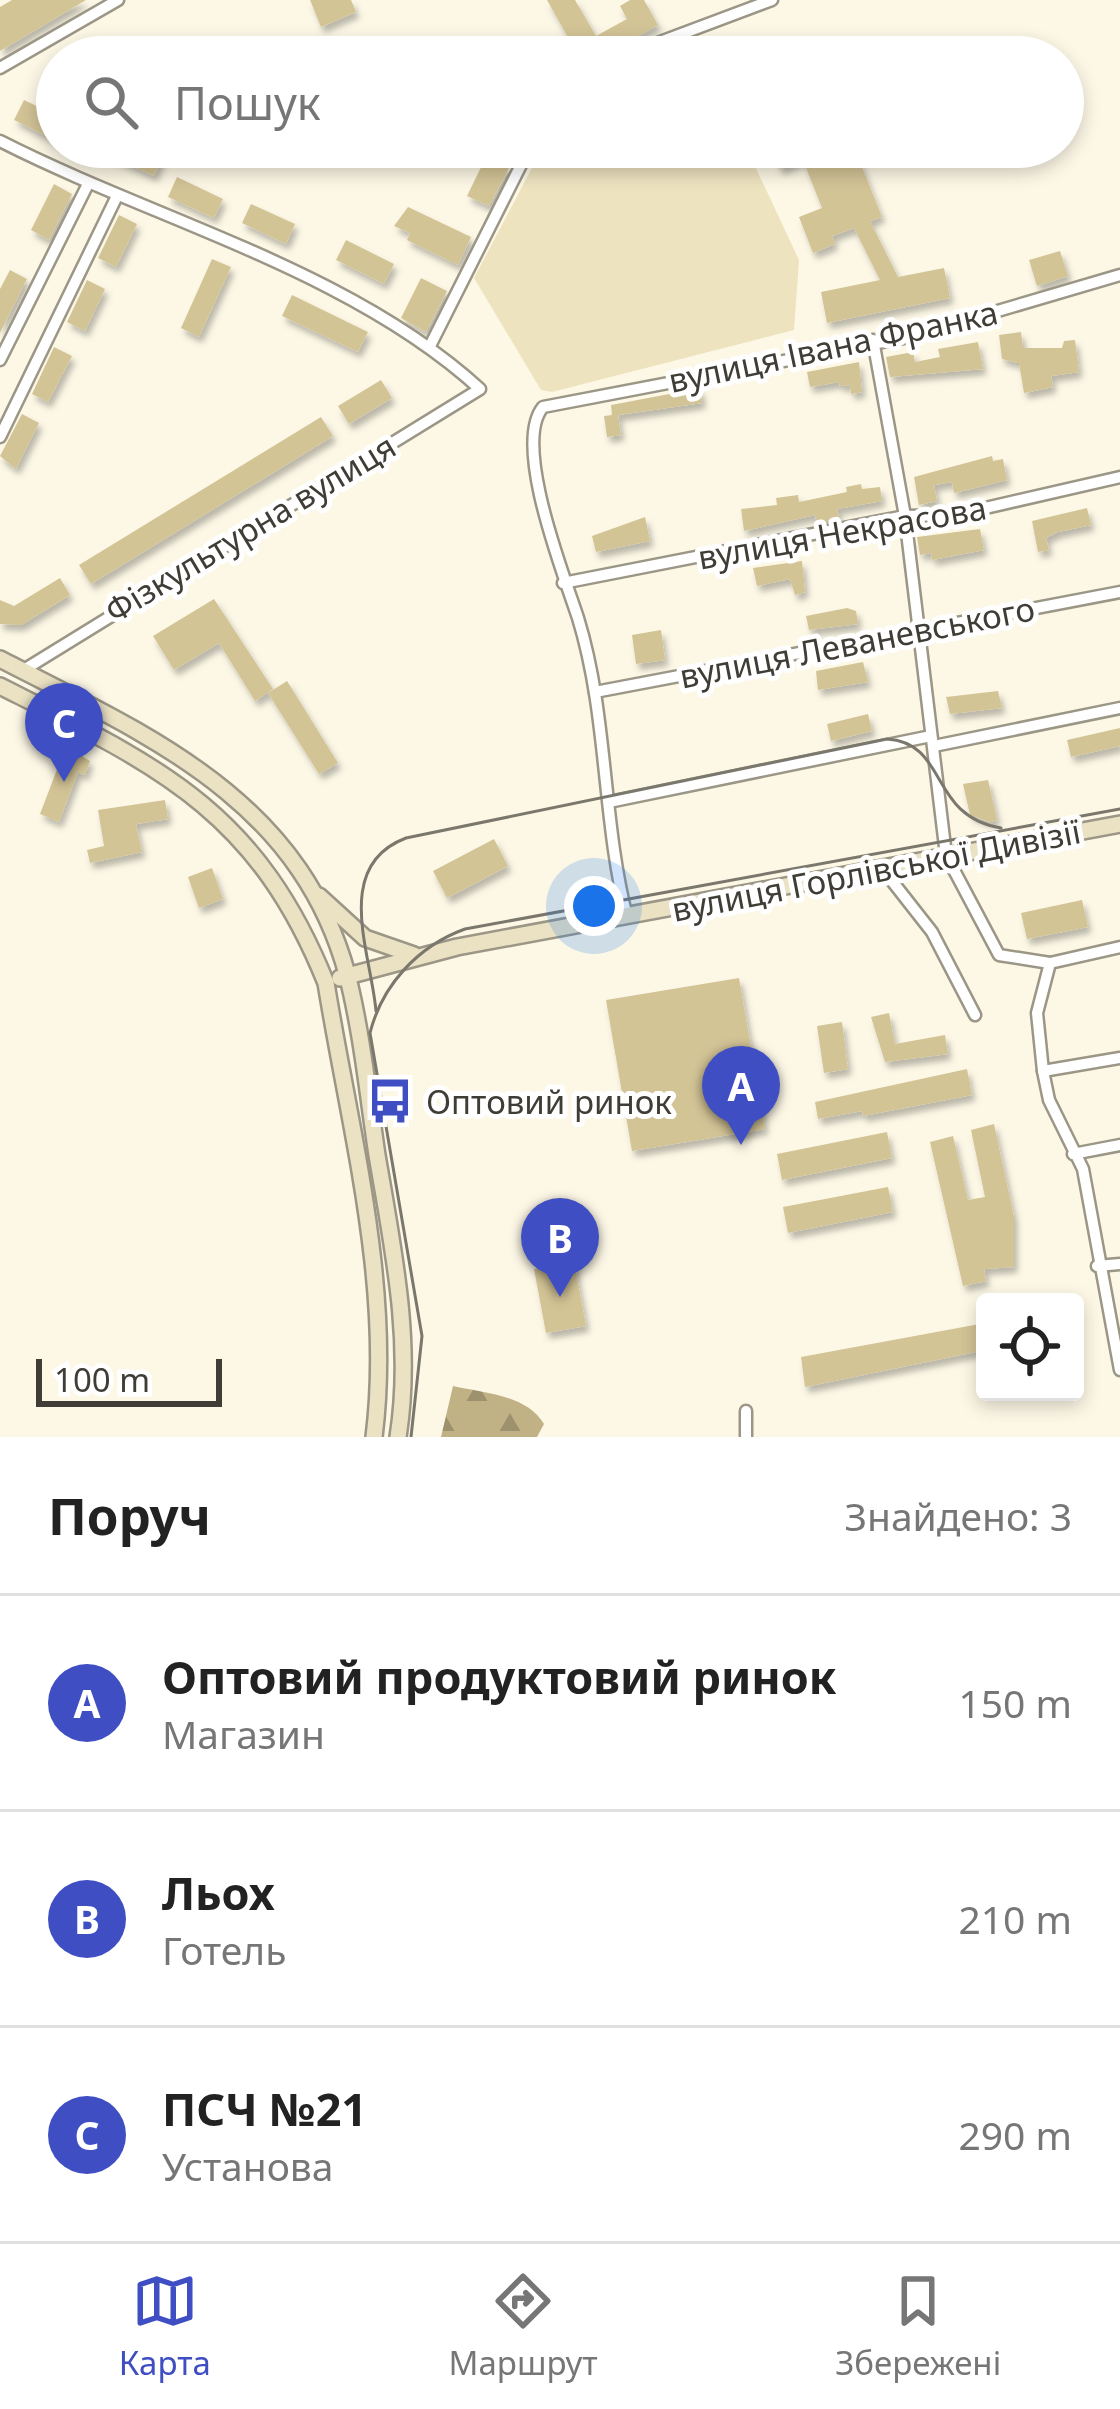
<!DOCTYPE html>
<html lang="uk">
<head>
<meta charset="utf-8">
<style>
	body { margin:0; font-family:"Noto Sans",sans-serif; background:#f6f6f6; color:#222 }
	.controls { position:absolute; right:36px; bottom:36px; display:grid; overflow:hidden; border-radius:12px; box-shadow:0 6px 18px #0003 }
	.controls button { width:108px; height:108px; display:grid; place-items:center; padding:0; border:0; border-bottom:3px solid #e0e0e0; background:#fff; color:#222; font:60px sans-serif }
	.scale { position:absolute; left:36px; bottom:30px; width:186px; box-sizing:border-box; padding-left:12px; border:6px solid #3f3d36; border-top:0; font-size:33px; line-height:42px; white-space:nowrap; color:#3f3d36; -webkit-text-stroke:9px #fff; paint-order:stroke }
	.you { position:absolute; left:594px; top:906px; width:42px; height:42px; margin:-30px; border:9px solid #fff; border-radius:50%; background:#1a73e8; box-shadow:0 0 0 18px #1a73e833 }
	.badge { display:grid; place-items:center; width:78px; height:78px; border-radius:50%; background:#3f4ec2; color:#fff; font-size:39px; font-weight:700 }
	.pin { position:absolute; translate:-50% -99px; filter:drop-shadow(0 3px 6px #0008) }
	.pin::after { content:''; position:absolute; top:63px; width:42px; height:36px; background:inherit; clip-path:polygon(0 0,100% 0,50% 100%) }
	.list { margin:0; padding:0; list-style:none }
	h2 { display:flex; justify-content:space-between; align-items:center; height:156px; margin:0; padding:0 48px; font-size:51px }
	h2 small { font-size:39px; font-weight:400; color:#767676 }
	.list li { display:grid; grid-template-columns:78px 1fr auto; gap:36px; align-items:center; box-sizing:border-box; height:216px; padding:0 48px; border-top:3px solid #e0e0e0 }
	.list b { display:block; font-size:45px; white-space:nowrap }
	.list p { margin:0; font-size:39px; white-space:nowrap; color:#767676 }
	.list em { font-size:39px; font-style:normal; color:#767676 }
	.icon { flex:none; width:66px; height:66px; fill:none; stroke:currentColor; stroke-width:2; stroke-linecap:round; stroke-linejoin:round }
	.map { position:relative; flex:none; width:1120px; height:1437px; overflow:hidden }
	.search { position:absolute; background:#fff; box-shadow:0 6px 18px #0003; left:36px; right:36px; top:36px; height:132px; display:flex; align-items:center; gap:30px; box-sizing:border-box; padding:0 42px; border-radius:66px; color:#767676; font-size:45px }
	.sheet { height:804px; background:#fff }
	nav { display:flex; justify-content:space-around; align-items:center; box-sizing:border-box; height:168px; border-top:3px solid #e0e0e0; background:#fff; font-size:33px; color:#767676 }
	nav a { display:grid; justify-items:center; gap:6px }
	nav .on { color:#3f4ec2 }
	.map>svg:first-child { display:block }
</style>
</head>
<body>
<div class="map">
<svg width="1120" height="1437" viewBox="0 0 1120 1437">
	<defs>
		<pattern id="forest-firs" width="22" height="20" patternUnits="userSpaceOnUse" patternTransform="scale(3)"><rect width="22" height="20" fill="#c1b286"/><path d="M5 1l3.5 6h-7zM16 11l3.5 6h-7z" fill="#9e926e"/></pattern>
		<filter id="shadow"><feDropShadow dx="3.5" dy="6" stdDeviation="3" flood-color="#0004"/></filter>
	</defs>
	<rect width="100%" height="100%" fill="#fdf8e6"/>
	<!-- forest -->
	<path fill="url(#forest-firs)" d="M 453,1386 C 484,1393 527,1395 544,1424 L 537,1437 L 441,1437 Z"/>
	<!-- pitch -->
	<path fill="#eee3bf" d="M 543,147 L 746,147 L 799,260 L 794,330 L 552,392 L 541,390 L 474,278 Z"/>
	<!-- building -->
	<g fill="#d3c496" filter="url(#shadow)">
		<path d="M 12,0 L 86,0 L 0,51 L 0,7 Z"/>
		<path d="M 310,0 L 351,0 L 356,12 L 321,27 Z"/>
		<path d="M 547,0 L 575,0 L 596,36 L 627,19 L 620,6 L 630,0 L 644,0 L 658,25 L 600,57 L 579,57 Z"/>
		<path d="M 24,100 L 57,116 L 57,141 L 14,120 Z"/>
		<path d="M 91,147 L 149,147 L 164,154 L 154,176 Z"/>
		<path d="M 771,147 L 854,147 L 882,217 L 870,221 L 898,277 L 944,268 L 950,298 L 827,323 L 821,292 L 880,280 L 854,228 L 832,236 L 835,244 L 813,253 L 799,217 L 822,208 L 803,160 L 780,169 Z"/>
		<path d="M 486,157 L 509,168 L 489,206 L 467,196 Z"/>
		<path d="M 177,177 L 223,199 L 214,218 L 168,197 Z"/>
		<path d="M 54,184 L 72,194 L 49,240 L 31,230 Z"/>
		<path d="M 251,204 L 295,224 L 286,244 L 242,223 Z"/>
		<path d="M 408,207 L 471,237 L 458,265 L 407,240 L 410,233 L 394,226 Z"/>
		<path d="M 119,215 L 137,224 L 116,267 L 98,258 Z"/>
		<path d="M 346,240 L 394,264 L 384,284 L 336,260 Z"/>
		<path d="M 1060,251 L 1068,276 L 1037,286 L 1029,260 Z"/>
		<path d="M 212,259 L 231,267 L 199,337 L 181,328 Z"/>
		<path d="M 10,270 L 27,279 L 0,333 L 0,289 Z"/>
		<path d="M 421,278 L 447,291 L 426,332 L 401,318 Z"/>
		<path d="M 87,280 L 105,289 L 85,331 L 67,322 Z"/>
		<path d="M 292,295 L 368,332 L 358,352 L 282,316 Z"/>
		<path d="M 1021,332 L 1023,348 L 1062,348 L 1064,341 L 1075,340 L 1079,372 L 1051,376 L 1053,387 L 1024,393 L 1019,363 L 1002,359 L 999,335 Z"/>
		<path d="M 978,342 L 983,369 L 890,377 L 886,357 L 913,352 L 915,362 L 940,357 L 938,349 Z"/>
		<path d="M 54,347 L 72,356 L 48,402 L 32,394 Z"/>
		<path d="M 859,362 L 862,392 L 851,394 L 850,385 L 840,386 L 839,382 L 810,387 L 807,372 Z"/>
		<path d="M 381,380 L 392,398 L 349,424 L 338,406 Z"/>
		<path d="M 701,388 L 702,403 L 618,415 L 621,435 L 607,437 L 604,416 L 612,415 L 611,405 Z"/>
		<path d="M 22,414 L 39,423 L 16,469 L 0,456 Z"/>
		<path d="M 321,417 L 333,436 L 91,584 L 79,565 Z"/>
		<path d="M 992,456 L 993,461 L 1003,459 L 1007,480 L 954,493 L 952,482 L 934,485 L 937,501 L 919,505 L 914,477 Z"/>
		<path d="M 861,484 L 862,489 L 880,487 L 882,501 L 837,509 L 839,518 L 817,523 L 815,515 L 744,531 L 741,509 L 777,505 L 776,498 L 798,495 L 799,502 L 847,492 L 846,487 Z"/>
		<path d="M 1087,508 L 1091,525 L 1058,532 L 1046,538 L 1049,550 L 1038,552 L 1032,521 Z"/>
		<path d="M 645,517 L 650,541 L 596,552 L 592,536 Z"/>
		<path d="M 980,529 L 984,550 L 932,560 L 931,553 L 920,555 L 917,537 Z"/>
		<path d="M 802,561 L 805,592 L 795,595 L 790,579 L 757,586 L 753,568 Z"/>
		<path d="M 60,578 L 70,595 L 21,625 L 0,624 L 0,600 L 14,606 Z"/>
		<path d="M 214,599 L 273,689 L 255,701 L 219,643 L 174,670 L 153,636 Z"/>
		<path d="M 847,608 L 856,611 L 858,624 L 809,630 L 806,616 Z"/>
		<path d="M 661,630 L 665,660 L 636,664 L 632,635 Z"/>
		<path d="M 863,662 L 868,682 L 818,690 L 816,671 Z"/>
		<path d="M 287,681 L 338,763 L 319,774 L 268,693 Z"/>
		<path d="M 998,691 L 1002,708 L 950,714 L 946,697 Z"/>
		<path d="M 868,714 L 872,731 L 831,741 L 827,724 Z"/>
		<path d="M 1120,728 L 1120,746 L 1071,757 L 1067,740 Z"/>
		<path d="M 66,746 L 90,761 L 85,775 L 78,772 L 59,822 L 40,814 Z"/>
		<path d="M 988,780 L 997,820 L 990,822 L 970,815 L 963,784 Z"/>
		<path d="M 165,800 L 168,819 L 136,824 L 142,852 L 90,863 L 87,850 L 104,846 L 98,810 Z"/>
		<path d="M 494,839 L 508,866 L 447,898 L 433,871 Z"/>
		<path d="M 212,868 L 223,899 L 199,908 L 188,877 Z"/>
		<path d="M 1082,900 L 1088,927 L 1027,939 L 1021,913 Z"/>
		<path d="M 739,978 L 765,1129 L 632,1151 L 606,1000 Z"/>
		<path d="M 889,1013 L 895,1044 L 945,1035 L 948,1054 L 885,1062 L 871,1017 Z"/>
		<path d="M 842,1022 L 848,1069 L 824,1073 L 817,1026 Z"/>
		<path d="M 967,1069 L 972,1095 L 863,1116 L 862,1111 L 818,1119 L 815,1102 Z"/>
		<path d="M 994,1124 L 1014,1217 L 1014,1267 L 984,1269 L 986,1281 L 963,1286 L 930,1142 L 953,1136 L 968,1200 L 985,1197 L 971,1130 Z"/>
		<path d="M 887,1132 L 892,1158 L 782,1180 L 777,1154 Z"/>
		<path d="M 888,1187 L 893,1212 L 788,1233 L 783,1207 Z"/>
		<path d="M 574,1261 L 586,1326 L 546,1333 L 534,1269 Z"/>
		<path d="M 985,1323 L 985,1350 L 805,1387 L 801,1357 Z"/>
	</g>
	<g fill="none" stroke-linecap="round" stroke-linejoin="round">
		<!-- street casing -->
		<g stroke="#9b9686" stroke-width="15">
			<g id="street">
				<path d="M 620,57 L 772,0"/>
				<path d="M 0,68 L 118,0"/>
				<path d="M 0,141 C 155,220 350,270 480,389 L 22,671"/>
				<path d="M 873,340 L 905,516 L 946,855 L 999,955 L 1050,963 L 1037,1013 L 1043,1071 L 1049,1100 L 1083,1169 L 1120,1370"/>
				<path d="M 430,346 L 530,147"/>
				<path d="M 0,360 L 88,184"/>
				<path d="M 0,437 L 117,196"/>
				<path d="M 563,583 L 905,516 L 955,515 L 1120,477"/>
				<path d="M 595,692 L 1120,592"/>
				<path d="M 934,746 L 1120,708"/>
				<path d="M 609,802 L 931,736"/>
				<path d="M 881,867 L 932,932 L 975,1015"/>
				<path d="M 627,917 C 602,820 608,715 578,618 C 564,575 512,444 543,407 L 909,337 L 1120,275"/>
				<path d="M 1050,963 L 1120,947"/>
				<path d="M 1043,1071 L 1120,1058"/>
				<path d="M 1073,1154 L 1120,1145"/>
				<path d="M 1097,1266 L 1120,1264"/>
				<path d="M 746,1411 L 746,1437"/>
			</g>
		</g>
		<!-- secondary casing -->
		<g stroke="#9b9686" stroke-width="20">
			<g id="secondary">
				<path d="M 0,659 C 147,735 299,798 347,974 C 362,1033 368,1095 377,1155 C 393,1249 413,1342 398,1437"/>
				<path d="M 0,686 C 158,766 256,809 326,983 C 350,1131 393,1287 374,1437"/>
				<path d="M 319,896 L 365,938 L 414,955"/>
				<path d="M 340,978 L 457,947 L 1120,824"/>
			</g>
		</g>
		<!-- street -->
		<use href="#street" stroke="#fff" stroke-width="10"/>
		<!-- secondary -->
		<use href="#secondary" stroke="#ebe2c4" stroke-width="15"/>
		<!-- tram -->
		<g stroke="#7a776d" stroke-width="3">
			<path d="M 376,1011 C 371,953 332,866 406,838 L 887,739 C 949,743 928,816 1001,828"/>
			<path d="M 411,1437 L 422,1336 L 370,1033 C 382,985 418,946 465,929 L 1120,809"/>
		</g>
	</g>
	<!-- icons -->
	<defs>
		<g id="bus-bare" transform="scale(3.6)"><path d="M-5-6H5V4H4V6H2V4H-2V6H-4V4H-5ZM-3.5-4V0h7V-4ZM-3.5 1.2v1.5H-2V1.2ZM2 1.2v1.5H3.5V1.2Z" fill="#3f4ec2" stroke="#fff" stroke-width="2.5" paint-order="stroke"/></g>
	</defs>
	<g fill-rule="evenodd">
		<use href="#bus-bare" x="390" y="1101"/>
	</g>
	<g text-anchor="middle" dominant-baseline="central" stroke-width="10" stroke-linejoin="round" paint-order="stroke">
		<!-- street labels -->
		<g font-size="33" fill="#3f3d36" stroke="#fff">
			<text transform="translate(833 346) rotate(-12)">вулиця Івана Франка</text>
			<text transform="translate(250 528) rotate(-31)">Фізкультурна вулиця</text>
			<text transform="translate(842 532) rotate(-10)">вулиця Некрасова</text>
			<text transform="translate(857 642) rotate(-11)">вулиця Леваневського</text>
			<text transform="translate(876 870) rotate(-11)">вулиця Горлівської Дивізії</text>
		</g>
		<!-- poi labels -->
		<g font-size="33" fill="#3f3d36" stroke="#fff" text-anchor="start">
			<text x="426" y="1101">Оптовий ринок</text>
		</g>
	</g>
</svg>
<div class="controls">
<button><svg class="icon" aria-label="locate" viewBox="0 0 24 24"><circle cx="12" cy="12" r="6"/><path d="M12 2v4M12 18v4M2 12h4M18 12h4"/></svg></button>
</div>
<div class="scale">100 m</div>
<div class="you"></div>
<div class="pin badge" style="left:741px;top:1145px">A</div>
<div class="pin badge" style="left:560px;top:1297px">B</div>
<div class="pin badge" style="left:64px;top:782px">C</div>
<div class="search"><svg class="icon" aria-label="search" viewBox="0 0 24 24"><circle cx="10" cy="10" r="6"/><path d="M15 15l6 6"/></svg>Пошук</div>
</div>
<section class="sheet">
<h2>Поруч<small>Знайдено: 3</small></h2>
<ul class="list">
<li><span class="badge">A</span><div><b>Оптовий продуктовий ринок</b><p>Магазин</p></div><em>150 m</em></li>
<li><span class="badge">B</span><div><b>Льох</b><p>Готель</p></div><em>210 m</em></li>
<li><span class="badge">C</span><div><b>ПСЧ №21</b><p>Установа</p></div><em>290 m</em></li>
</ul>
</section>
<nav>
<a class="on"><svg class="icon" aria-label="map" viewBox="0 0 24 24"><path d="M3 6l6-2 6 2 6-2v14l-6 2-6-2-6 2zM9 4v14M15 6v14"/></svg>Карта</a>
<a><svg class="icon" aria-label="directions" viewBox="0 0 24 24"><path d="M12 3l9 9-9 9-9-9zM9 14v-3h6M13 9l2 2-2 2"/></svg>Маршрут</a>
<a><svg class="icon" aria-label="saved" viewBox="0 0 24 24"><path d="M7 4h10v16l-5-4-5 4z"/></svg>Збережені</a>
</nav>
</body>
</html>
